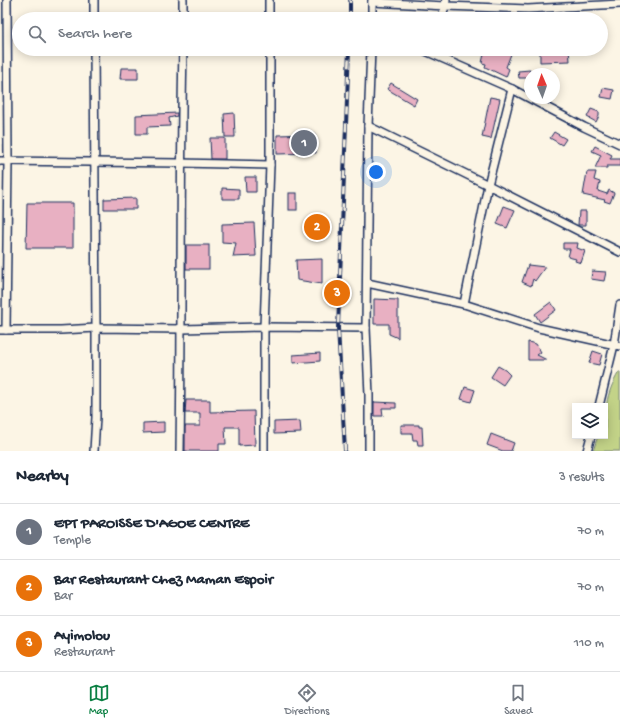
<!DOCTYPE html>
<html lang="en">
<head>
<meta charset="utf-8">
<style>
	body { margin:0; font-family:"Gochi Hand",sans-serif; background:#f6f6f7; color:#1f2937 }
	.controls { position:absolute; right:12px; bottom:12px; display:grid; overflow:hidden; border-radius:0px; box-shadow:0 2px 10px #0003 }
	.controls button { width:36px; height:36px; display:grid; place-items:center; padding:0; border:0; border-bottom:1px solid #e0e1e3; background:#fff; color:#1f2937; font:20px sans-serif }
	.compass { position:absolute; left:524px; top:68px; width:36px; height:36px; border-radius:50%; background:#fff; box-shadow:0 2px 10px #0003; rotate:358deg }
	.you { position:absolute; left:376px; top:172px; width:14px; height:14px; margin:-10px; border:3px solid #fff; border-radius:50%; background:#1a73e8; box-shadow:0 0 0 6px #1a73e833 }
	.badge { display:grid; place-items:center; width:26px; height:26px; border-radius:50%; background:#0b8043; color:#fff; font-size:13px; font-weight:700 }
	.pin { position:absolute; translate:-50% -50%; border:2px solid #fff; box-shadow:0 1px 4px #0006 }
	.list { margin:0; padding:0; list-style:none }
	h2 { display:flex; justify-content:space-between; align-items:center; height:52px; margin:0; padding:0 16px; font-size:17px }
	h2 small { font-size:13px; font-weight:400; color:#747a83 }
	.list li { display:grid; grid-template-columns:26px 1fr auto; gap:12px; align-items:center; box-sizing:border-box; height:56px; padding:0 16px; border-top:1px solid #e0e1e3 }
	.list b { display:block; font-size:15px; white-space:nowrap }
	.list p { margin:0; font-size:13px; white-space:nowrap; color:#747a83 }
	.list em { font-size:13px; font-style:normal; color:#747a83 }
	.icon { flex:none; width:22px; height:22px; fill:none; stroke:currentColor; stroke-width:2; stroke-linecap:round; stroke-linejoin:round }
	.map { position:relative; flex:none; width:620px; height:451px; overflow:hidden }
	.search { position:absolute; background:#fff; box-shadow:0 2px 10px #0003; left:12px; right:12px; top:12px; height:44px; display:flex; align-items:center; gap:10px; box-sizing:border-box; padding:0 14px; border-radius:22px; color:#747a83; font-size:15px }
	.sheet { height:220px; background:#fff }
	nav { display:flex; justify-content:space-around; align-items:center; box-sizing:border-box; height:56px; border-top:1px solid #e0e1e3; background:#fff; font-size:11px; color:#747a83 }
	nav a { display:grid; justify-items:center; gap:2px }
	nav .on { color:#0b8043 }
	.map>svg:first-child { display:block }
</style>
</head>
<body>
<div class="map">
<svg width="620" height="451" viewBox="0 0 620 451">
	<rect width="100%" height="100%" fill="#fcf5e5"/>
	<filter id="ink" filterUnits="userSpaceOnUse"><feTurbulence type="fractalNoise" baseFrequency=".025" numOctaves="2"/><feDisplacementMap in="SourceGraphic" scale="8" xChannelSelector="R" yChannelSelector="G"/><feConvolveMatrix kernelMatrix="1 2 1 2 8 2 1 2 1" color-interpolation-filters="sRGB"/></filter>
	<g filter="url(#ink)">
		<!-- green -->
		<path fill="#c3d388" stroke="#6f8173" d="M 619,372 L 620,372 L 620,451 L 593,451 L 598,436 L 605,436 C 605,411 605,395 619,372 Z"/>
		<!-- building -->
		<g fill="#e8b0c2" stroke="#1b2f5e">
			<path d="M 224,13 L 224,19 L 199,19 L 199,14 Z"/>
			<path d="M 485,49 L 513,49 L 506,67 L 509,69 L 506,77 L 485,67 L 486,64 L 482,63 Z"/>
			<path d="M 569,49 L 570,61 L 540,62 L 540,50 Z"/>
			<path d="M 121,68 L 138,68 L 138,79 L 120,79 Z"/>
			<path d="M 530,70 L 530,78 L 519,78 L 518,71 Z"/>
			<path d="M 391,83 L 417,99 L 414,105 L 387,89 Z"/>
			<path d="M 603,88 L 614,90 L 612,99 L 601,97 Z"/>
			<path d="M 490,97 L 500,99 L 491,139 L 482,137 Z"/>
			<path d="M 591,109 L 599,112 L 599,116 L 596,122 L 587,117 Z"/>
			<path d="M 177,113 L 177,116 L 169,118 L 170,126 L 147,127 L 147,134 L 136,134 L 136,115 Z"/>
			<path d="M 234,113 L 235,137 L 225,137 L 224,114 Z"/>
			<path d="M 554,132 L 566,139 L 562,145 L 550,138 Z"/>
			<path d="M 315,134 L 316,153 L 277,154 L 277,135 Z"/>
			<path d="M 210,138 L 225,138 L 225,159 L 211,159 Z"/>
			<path d="M 595,146 L 612,155 L 610,159 L 620,159 L 620,166 L 607,166 L 607,168 L 595,168 L 601,155 L 592,151 Z"/>
			<path d="M 587,172 L 596,172 L 594,180 L 600,182 L 598,191 L 607,194 L 609,190 L 614,193 L 610,203 L 604,201 L 605,200 L 583,195 Z"/>
			<path d="M 245,177 L 256,177 L 256,192 L 246,192 Z"/>
			<path d="M 222,188 L 239,189 L 239,199 L 222,199 Z"/>
			<rect x="289" y="193" width="8" height="17"/>
			<path d="M 136,198 L 136,209 L 104,209 L 104,199 Z"/>
			<path d="M 27,203 L 73,203 L 73,248 L 26,248 Z"/>
			<path d="M 504,206 L 515,210 L 507,228 L 497,224 Z"/>
			<path d="M 579,211 L 586,211 L 586,225 L 578,225 Z"/>
			<path d="M 254,223 L 256,256 L 233,257 L 236,243 L 222,242 L 222,224 Z"/>
			<path d="M 563,243 L 578,243 L 577,248 L 585,251 L 581,263 L 575,261 L 576,259 L 568,257 L 570,249 L 563,249 Z"/>
			<rect x="186" y="245" width="23" height="24"/>
			<path d="M 322,259 L 322,284 L 297,280 L 296,260 Z"/>
			<path d="M 528,265 L 545,267 L 535,281 L 533,279 L 531,286 L 522,282 Z"/>
			<path d="M 592,271 L 606,272 L 604,281 L 591,279 Z"/>
			<path d="M 374,299 L 398,300 L 398,338 L 389,334 L 389,324 L 374,324 Z"/>
			<path d="M 551,302 L 556,310 L 540,322 L 535,314 Z"/>
			<path d="M 528,342 L 536,344 L 541,352 L 537,355 L 547,360 L 528,360 Z"/>
			<path d="M 593,351 L 602,354 L 599,365 L 589,363 Z"/>
			<path d="M 320,353 L 320,361 L 293,363 L 293,355 Z"/>
			<path d="M 498,366 L 505,370 L 510,375 L 503,385 L 491,377 Z"/>
			<path d="M 465,387 L 475,390 L 471,402 L 461,399 Z"/>
			<path d="M 186,400 L 210,400 L 210,412 L 254,411 L 255,445 L 239,446 L 239,427 L 225,427 L 226,444 L 219,444 L 219,451 L 185,451 L 185,426 L 200,426 L 200,413 L 185,413 Z"/>
			<path d="M 374,402 L 396,403 L 396,408 L 382,408 L 383,416 L 374,416 Z"/>
			<path d="M 300,421 L 301,433 L 274,434 L 274,422 Z"/>
			<path d="M 164,422 L 164,432 L 143,433 L 143,423 Z"/>
			<path d="M 401,425 L 419,425 L 419,427 L 422,427 L 423,445 L 418,445 L 417,440 L 413,440 L 412,433 L 401,433 Z"/>
			<path d="M 491,434 L 514,443 L 511,451 L 503,451 L 487,445 Z"/>
		</g>
		<g fill="none" stroke-linecap="round" stroke-linejoin="round">
			<!-- minor casing -->
			<g stroke="#1b2f5e" stroke-width="10">
				<g id="minor">
					<path d="M 94,0 L 94,19"/>
					<path d="M 269,0 L 269,19"/>
					<path d="M 372,2 L 445,6 L 528,9 L 620,4"/>
					<path d="M 183,19 L 183,0"/>
					<path d="M 372,19 L 372,0"/>
					<path d="M 442,19 L 446,0"/>
					<path d="M 94,49 L 96,328 L 96,417 L 94,451"/>
					<path d="M 421,49 L 512,89 L 584,127 L 620,144"/>
					<path d="M 368,126 L 488,185 L 620,252"/>
					<path d="M 0,161 L 180,163 L 270,165"/>
					<path d="M 367,283 L 464,304 L 539,328 L 620,346"/>
					<path d="M 464,304 L 488,185 L 512,89"/>
					<path d="M 0,330 L 61,330 L 96,328 L 182,329 L 264,327 L 366,328"/>
					<path d="M 6,330 L 8,161 L 7,0"/>
					<path d="M 599,406 L 614,345 L 620,305"/>
					<path d="M 180,451 C 182,317 180,183 183,49"/>
					<path d="M 264,451 L 264,327 L 270,165 L 270,49"/>
					<path d="M 369,451 L 369,395 L 366,328 L 368,126 L 371,49"/>
					<path d="M 587,451 L 591,436"/>
				</g>
			</g>
			<!-- minor -->
			<use href="#minor" stroke="#fcf5e5" stroke-width="7"/>
			<!-- rail casing -->
			<g stroke="#1b2f5e" stroke-width="4">
				<g id="rail">
					<path d="M 350,19 L 350,0"/>
					<path d="M 345,451 L 338,328 L 349,49"/>
				</g>
			</g>
			<!-- rail -->
			<use href="#rail" stroke="#fcf5e5" stroke-width="2.5" stroke-dasharray="8" stroke-linecap="butt"/>
		</g>
	</g>
</svg>
<div class="controls">
<button><svg class="icon" aria-label="layers" viewBox="0 0 24 24"><path d="M12 4l9 5-9 5-9-5zM3 14l9 5 9-5"/></svg></button>
</div>
<svg class="compass" viewBox="-18 -18 36 36"><path d="M0-13l5 13h-10z" fill="#e53935"/><path d="M0 13l5-13h-10z" fill="#747a83"/></svg>
<div class="you"></div>
<div class="pin badge" style="left:304px;top:143px;background:#6b7280">1</div>
<div class="pin badge" style="left:317px;top:227px;background:#e8710a">2</div>
<div class="pin badge" style="left:337px;top:293px;background:#e8710a">3</div>
<div class="search"><svg class="icon" aria-label="search" viewBox="0 0 24 24"><circle cx="10" cy="10" r="6"/><path d="M15 15l6 6"/></svg>Search here</div>
</div>
<section class="sheet">
<h2>Nearby<small>3 results</small></h2>
<ul class="list">
<li><span class="badge" style="background:#6b7280">1</span><div><b>EPT PAROISSE D'AGOE CENTRE</b><p>Temple</p></div><em>70 m</em></li>
<li><span class="badge" style="background:#e8710a">2</span><div><b>Bar Restaurant Chez Maman Espoir</b><p>Bar</p></div><em>70 m</em></li>
<li><span class="badge" style="background:#e8710a">3</span><div><b>Ayimolou</b><p>Restaurant</p></div><em>110 m</em></li>
</ul>
</section>
<nav>
<a class="on"><svg class="icon" aria-label="map" viewBox="0 0 24 24"><path d="M3 6l6-2 6 2 6-2v14l-6 2-6-2-6 2zM9 4v14M15 6v14"/></svg>Map</a>
<a><svg class="icon" aria-label="directions" viewBox="0 0 24 24"><path d="M12 3l9 9-9 9-9-9zM9 14v-3h6M13 9l2 2-2 2"/></svg>Directions</a>
<a><svg class="icon" aria-label="saved" viewBox="0 0 24 24"><path d="M7 4h10v16l-5-4-5 4z"/></svg>Saved</a>
</nav>
</body>
</html>
